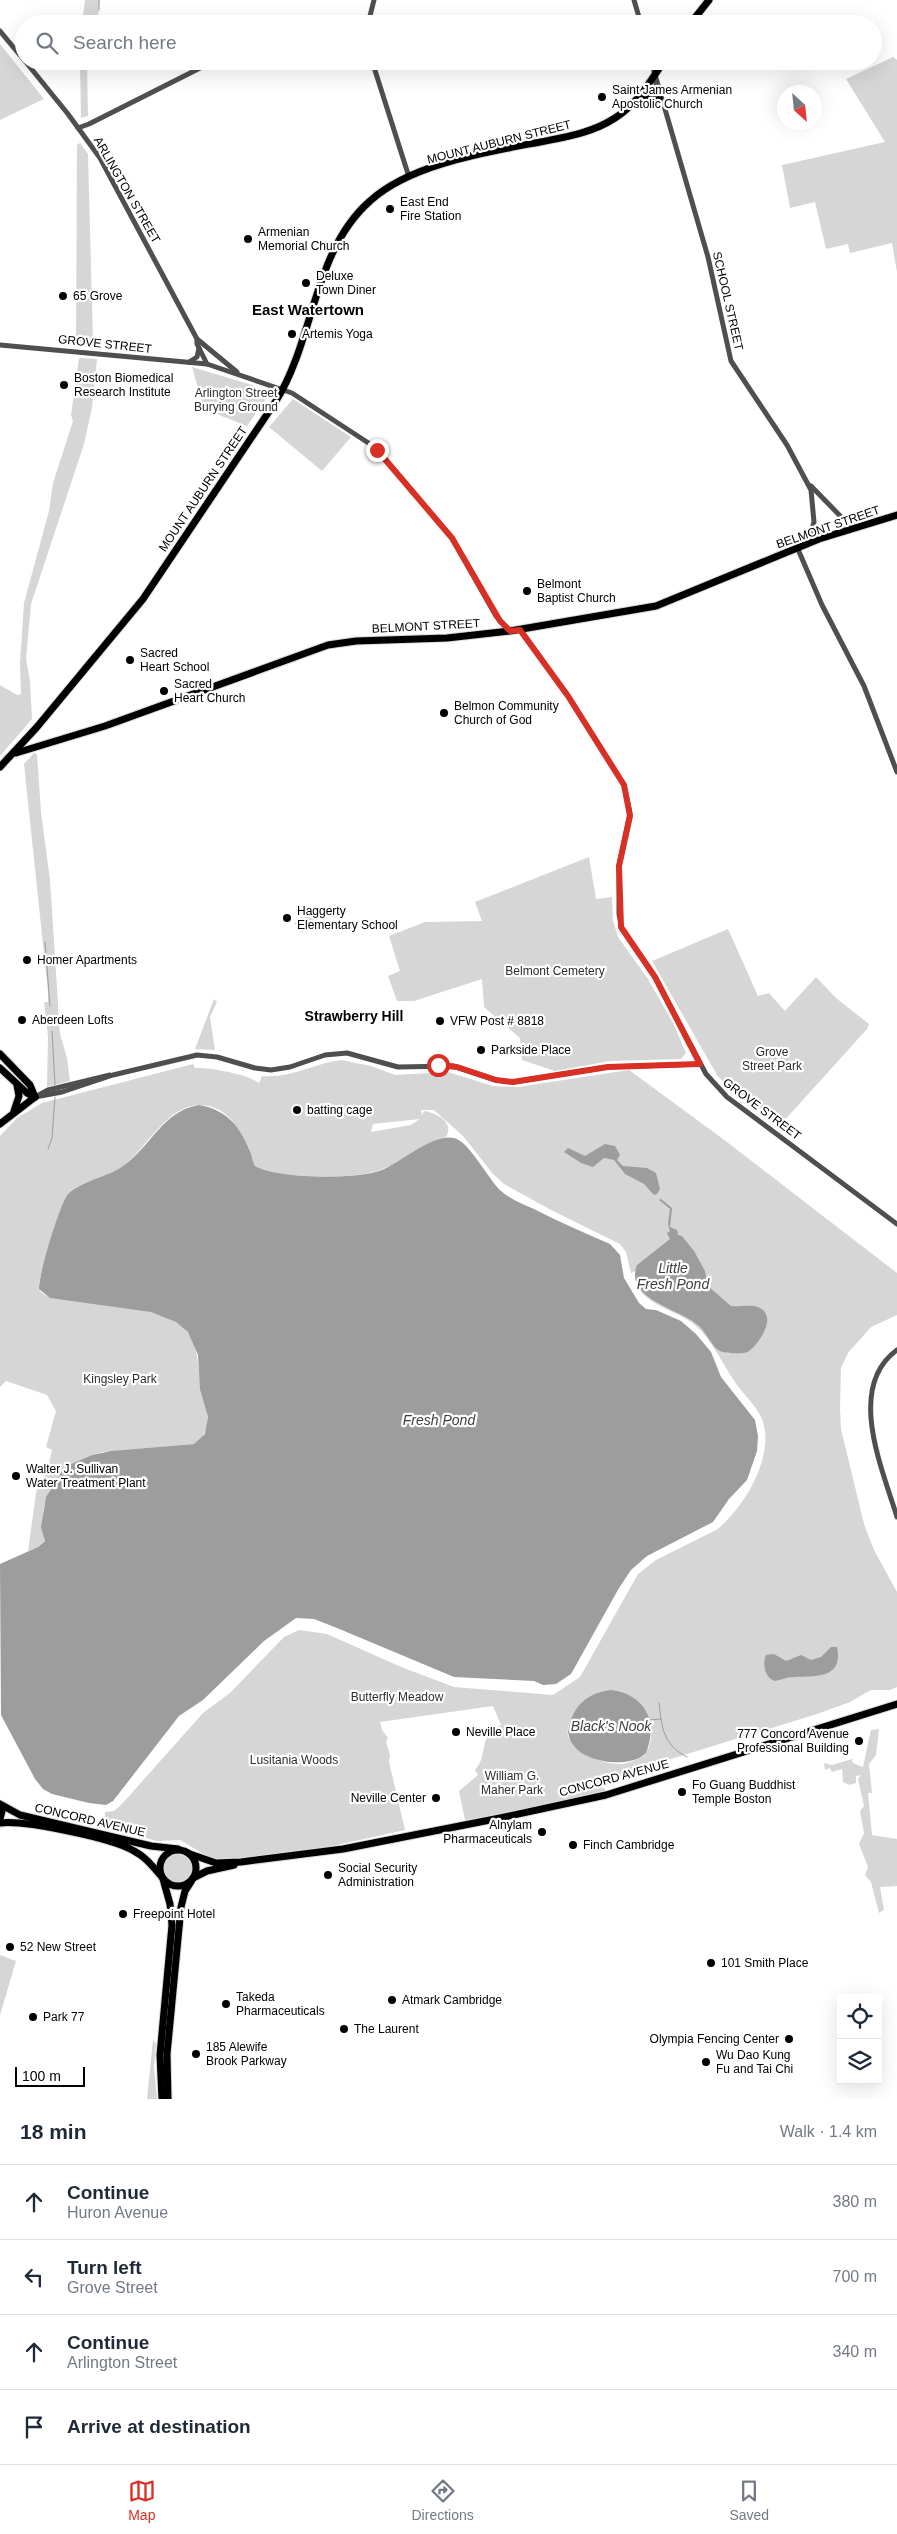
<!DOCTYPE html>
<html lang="en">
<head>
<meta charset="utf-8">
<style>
	body { margin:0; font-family:Arial,sans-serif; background:#f6f6f7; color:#1f2937 }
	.controls { position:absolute; right:15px; bottom:15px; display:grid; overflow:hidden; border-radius:0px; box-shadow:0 5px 20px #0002 }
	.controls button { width:45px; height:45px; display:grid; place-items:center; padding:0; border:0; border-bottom:1px solid #e0e1e3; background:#fff; color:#1f2937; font:25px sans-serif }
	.compass { position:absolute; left:777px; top:85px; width:45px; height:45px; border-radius:50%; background:#fff; box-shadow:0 5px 20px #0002; rotate:153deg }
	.scale { position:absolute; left:15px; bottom:12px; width:70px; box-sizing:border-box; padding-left:5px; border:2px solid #000; border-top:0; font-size:14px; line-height:18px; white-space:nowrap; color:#000; -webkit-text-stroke:4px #fff; paint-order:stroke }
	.stop { position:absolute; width:15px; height:15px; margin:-11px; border:4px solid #d93025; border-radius:50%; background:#fff }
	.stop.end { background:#d93025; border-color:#fff; box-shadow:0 1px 5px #0008 }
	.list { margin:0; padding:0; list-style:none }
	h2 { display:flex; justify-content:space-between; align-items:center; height:65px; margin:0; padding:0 20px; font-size:21px }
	h2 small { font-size:16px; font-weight:400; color:#747a83 }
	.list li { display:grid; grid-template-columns:32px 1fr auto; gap:15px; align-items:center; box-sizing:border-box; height:75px; padding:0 20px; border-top:1px solid #e0e1e3 }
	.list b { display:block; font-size:19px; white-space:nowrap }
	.list p { margin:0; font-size:16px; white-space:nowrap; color:#747a83 }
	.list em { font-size:16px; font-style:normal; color:#747a83 }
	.icon { flex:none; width:28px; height:28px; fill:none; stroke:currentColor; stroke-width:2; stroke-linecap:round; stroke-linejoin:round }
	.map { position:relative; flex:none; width:897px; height:2099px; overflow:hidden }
	.search { position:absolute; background:#fff; box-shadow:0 5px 20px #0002; left:15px; right:15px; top:15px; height:55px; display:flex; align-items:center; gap:12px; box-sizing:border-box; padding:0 18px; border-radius:28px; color:#747a83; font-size:19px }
	.sheet { height:365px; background:#fff }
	nav { display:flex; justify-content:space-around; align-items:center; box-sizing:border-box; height:70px; border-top:1px solid #e0e1e3; background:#fff; font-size:14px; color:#747a83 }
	nav a { display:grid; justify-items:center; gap:2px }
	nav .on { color:#d93025 }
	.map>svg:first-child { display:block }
</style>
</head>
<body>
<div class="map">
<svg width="897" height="2099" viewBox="0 0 897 2099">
	<rect width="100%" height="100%" fill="#fff"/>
	<!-- green -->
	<g fill="#d6d6d6" fill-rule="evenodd">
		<path d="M 85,0 L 100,0 L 97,24 L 82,24 Z"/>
		<path d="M 0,44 L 44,99 L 0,120 Z"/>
		<path d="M 893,57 L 897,60 L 897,272 L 892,243 L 850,253 L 848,244 L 826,249 L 815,202 L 790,208 L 782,165 L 885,142 L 846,79 Z"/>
		<path d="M 80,61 L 87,61 L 88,116 L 81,118 Z"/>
		<path d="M 80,143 L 88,154 L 93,342 L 95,348 L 76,346 L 77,145 Z"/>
		<path d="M 79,358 L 97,359 L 92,408 L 84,444 L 31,604 L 26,659 L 30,681 L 32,719 L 0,756 L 0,685 L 17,695 L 21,694 L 20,663 L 24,603 L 49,511 L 53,483 L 73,421 L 71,415 Z"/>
		<path d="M 192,367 L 252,385 L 267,393 L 266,399 L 247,426 L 204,409 Z"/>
		<path d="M 293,399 L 351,437 L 322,471 L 269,427 Z"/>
		<path d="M 34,753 L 37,754 L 41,812 L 50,880 L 60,1034 L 67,1058 L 70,1081 L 47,1087 L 48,1037 L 44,1002 L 48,1002 L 48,992 L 24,764 Z"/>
		<path d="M 589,857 L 596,899 L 612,897 L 613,921 L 618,937 L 648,979 L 673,1023 L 686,1053 L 681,1059 L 610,1061 L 555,1071 L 522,1060 L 520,1038 L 484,1007 L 482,979 L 414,1001 L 397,1001 L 388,976 L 400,971 L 389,936 L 425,922 L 482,921 L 475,902 Z"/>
		<path d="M 308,912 L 317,922 L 302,933 L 294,923 Z"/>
		<path d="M 728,929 L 758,996 L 769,993 L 785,1011 L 816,977 L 836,998 L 869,1024 L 867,1029 L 783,1122 L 778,1124 L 733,1092 L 717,1075 L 652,961 Z"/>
		<path d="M 214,999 L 217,1002 L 210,1017 L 215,1050 L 195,1049 Z"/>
		<path d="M 341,1060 L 371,1066 L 395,1075 L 448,1072 L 493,1086 L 518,1087 L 629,1070 L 723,1139 L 897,1273 L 897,1315 L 871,1327 L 848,1353 L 841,1368 L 840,1408 L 841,1429 L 864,1524 L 874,1550 L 897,1592 L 897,1687 L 890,1690 L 871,1690 L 850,1702 L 817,1714 L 603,1780 L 590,1781 L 605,1789 L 606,1795 L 466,1825 L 459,1791 L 478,1775 L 475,1770 C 489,1755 477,1736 501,1725 L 493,1706 L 380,1722 L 382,1730 L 388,1738 L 386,1742 L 390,1755 L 389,1762 L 405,1830 L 314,1850 L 217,1862 L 180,1840 L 157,1841 L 104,1827 L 105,1812 L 114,1811 L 122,1804 L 203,1713 L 230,1693 L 284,1637 L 299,1630 L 327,1634 L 401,1667 L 454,1687 L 553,1695 L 580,1677 L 638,1574 L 656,1560 L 716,1530 C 744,1509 776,1455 762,1419 C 756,1405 741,1392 733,1379 C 721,1361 712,1340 696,1326 C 676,1308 633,1305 635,1271 L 631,1273 L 626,1252 L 620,1244 L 553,1211 L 504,1184 L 493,1174 L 463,1136 L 434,1110 L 421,1110 L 422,1115 L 424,1111 C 436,1113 455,1122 446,1137 L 438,1139 C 418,1149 400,1163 380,1170 C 354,1180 279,1179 255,1166 C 251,1160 252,1154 249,1148 C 242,1133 231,1114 215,1108 C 172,1092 150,1147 122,1167 C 106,1179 82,1179 68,1194 C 62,1201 37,1279 39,1288 C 40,1293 47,1296 50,1298 C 83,1302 176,1304 191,1337 C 201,1357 197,1379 204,1399 C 210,1415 210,1436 194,1444 L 102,1452 C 58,1463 35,1498 45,1540 L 38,1547 L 28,1551 L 36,1493 L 40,1481 L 47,1473 L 52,1450 L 46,1447 L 56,1411 L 47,1395 L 6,1381 L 0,1387 L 0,1136 L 17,1118 L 42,1103 L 193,1064 L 195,1068 C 209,1067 248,1074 259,1083 L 262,1076 C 289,1079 315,1063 341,1060 ZM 420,1119 L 411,1125 L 371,1132 L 373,1124 ZM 642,1706 C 651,1721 656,1740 644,1756 C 637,1759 630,1763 622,1764 C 600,1765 553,1747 572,1719 Z"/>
		<path d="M 879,1729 L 876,1755 L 869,1764 L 872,1793 L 868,1793 L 872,1835 L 897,1839 L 897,1886 L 880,1887 L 884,1910 L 879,1913 L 871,1882 L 865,1875 L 868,1867 L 859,1844 L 864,1833 L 860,1811 L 864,1806 L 858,1779 L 861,1775 L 856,1776 L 856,1783 L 849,1785 L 843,1782 L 842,1769 L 832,1772 L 830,1768 L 825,1770 L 824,1763 L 832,1765 L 852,1759 L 853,1763 L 863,1767 L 871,1730 Z"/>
		<circle cx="178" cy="1868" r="15"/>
		<path d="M 0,1955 L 16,1961 L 0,2015 Z"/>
		<path d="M 153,2040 L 156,2044 L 154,2067 L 157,2099 L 147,2099 Z"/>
	</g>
	<!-- water -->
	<g fill="#9d9d9d">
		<path d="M 199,1105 C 227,1110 239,1125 250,1151 C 252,1156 252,1161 255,1166 C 278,1179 357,1180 382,1170 C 401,1162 434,1133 454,1138 C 469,1141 488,1179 501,1191 C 510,1199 523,1204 534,1209 C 559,1222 585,1233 610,1244 L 620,1255 L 624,1278 L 639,1303 L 646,1309 L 656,1310 L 681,1321 L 696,1334 L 711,1352 L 721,1377 L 755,1420 L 758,1436 L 757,1451 L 747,1480 L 729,1499 L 713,1522 L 647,1556 L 631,1570 L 619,1588 L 571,1674 L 556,1684 L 543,1685 L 534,1681 L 454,1677 L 337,1628 L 314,1619 L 296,1618 L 264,1641 L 203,1700 L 179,1716 L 113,1801 L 106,1805 L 89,1803 L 52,1794 L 43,1789 L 35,1779 L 1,1715 L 0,1564 L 38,1547 L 45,1541 L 41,1527 L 46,1497 L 62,1471 L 69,1465 L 92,1455 L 111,1451 L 194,1444 L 205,1434 L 208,1417 L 200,1389 L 198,1355 L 188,1332 L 176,1322 L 151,1312 L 50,1298 L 39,1289 C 39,1272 58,1212 66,1197 C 75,1182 109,1177 123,1166 C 151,1147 162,1111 199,1105 Z"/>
		<path d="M 605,1144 L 615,1146 L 620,1155 L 617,1160 L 623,1166 L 647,1168 L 656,1173 L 660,1189 L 657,1194 L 654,1195 L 644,1184 L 625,1174 L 614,1160 L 604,1158 L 593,1167 L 581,1163 L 564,1152 L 568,1148 L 585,1156 Z"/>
		<path d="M 661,1199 L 672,1208 L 670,1227 L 677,1230 L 678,1235 L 682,1236 L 694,1251 L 705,1271 L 708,1286 L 731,1306 C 740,1307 751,1304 758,1307 C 779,1316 759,1344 748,1352 C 742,1354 724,1354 718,1350 C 713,1347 705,1331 699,1326 C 680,1308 624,1300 637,1265 L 670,1239 L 667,1233 L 670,1231 L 668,1224 L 670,1209 L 659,1200 Z"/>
		<path d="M 831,1647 L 837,1647 C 844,1679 815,1676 794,1677 C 787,1677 781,1680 775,1681 C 765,1678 762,1664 766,1655 L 774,1654 L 786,1661 L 801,1655 L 811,1660 L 821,1657 Z"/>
		<path d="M 611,1690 C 645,1694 659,1722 646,1753 C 631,1769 586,1763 574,1746 C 570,1742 569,1737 568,1732 C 572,1707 586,1693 611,1690 Z"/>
	</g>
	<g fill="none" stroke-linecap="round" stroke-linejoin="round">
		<!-- stream -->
		<g stroke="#9d9d9d" stroke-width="1">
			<path d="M 99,0 L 99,10"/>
			<path d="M 45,942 L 50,1006"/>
			<path d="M 52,1031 L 55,1085"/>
			<path d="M 48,1149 L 52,1138 L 55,1097"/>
			<path d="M 659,1703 L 661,1719"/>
			<path d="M 648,1720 L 661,1719 C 664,1738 670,1748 687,1757"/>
		</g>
		<!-- primary casing -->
		<g stroke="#dbdbdb" stroke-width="9">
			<g id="primary">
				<path d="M 690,24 L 709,0"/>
				<path d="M 640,96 L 651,95 L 659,98"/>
				<path d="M 16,753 L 105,726 L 328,645 L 356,641 L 447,638 L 510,631 L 656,606 L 819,539 L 897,515"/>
				<path d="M 0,767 L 37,727 L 143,599 L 276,401 C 315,338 313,251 370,201 C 410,164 487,152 540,142 C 566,137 592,133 615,118 C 637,104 650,82 664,61"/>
				<path d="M 0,1054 L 30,1085 L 35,1097"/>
				<path d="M 0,1068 L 27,1093 L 35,1097"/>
				<path d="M 14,1111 L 19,1096 L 17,1085"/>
				<path d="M 0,1124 L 35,1097"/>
				<path d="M 190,1854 L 216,1863 L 241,1862 L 343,1849 L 500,1818 L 606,1795 L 897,1704"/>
				<path d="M 193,1878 L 207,1871 L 234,1865"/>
			</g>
		</g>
		<!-- trunk casing -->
		<g stroke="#dbdbdb" stroke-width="9">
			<g id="trunk">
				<path d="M 0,1804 L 20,1815 L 151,1846 L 178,1849"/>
				<path d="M 0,1805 L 2,1811 L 0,1819"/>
				<path d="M 0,1823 C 25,1820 113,1838 134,1851 C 146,1857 153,1867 162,1877"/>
				<circle cx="178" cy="1868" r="18"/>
				<path d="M 162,2099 L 160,2055 L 172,1925 L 170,1904 L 163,1879"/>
				<path d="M 168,2099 L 167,2054 L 181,1907 L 185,1891 L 192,1880"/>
			</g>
		</g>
		<!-- tertiary -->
		<g stroke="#4f4f4f" stroke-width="5">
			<path d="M 634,0 L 641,24"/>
			<path d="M 368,24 L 374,0"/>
			<path d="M 0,31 L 24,60"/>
			<path d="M 25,61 L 68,114 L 100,158 L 197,339 L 197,344 L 207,364"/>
			<path d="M 372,61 L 409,177"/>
			<path d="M 651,61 L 708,257 L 731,361 L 787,445 L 811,490 L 814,522 L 808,543"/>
			<path d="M 655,80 L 661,101"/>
			<path d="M 78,128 L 89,124 L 214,61"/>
			<path d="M 197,339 L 237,372"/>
			<path d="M 0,345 L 207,364 L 292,393 L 373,446 L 382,455 L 452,538 L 496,616 L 510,631"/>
			<path d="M 189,362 L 197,357 L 199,348"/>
			<path d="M 811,486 L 852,528"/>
			<path d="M 797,547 L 822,605 L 864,686 L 897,772"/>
			<path d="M 520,629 L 568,696 L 624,785 L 630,813 L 619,866 L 619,914 L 622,929 L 655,977 L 706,1074 L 727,1097 L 897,1224"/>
			<path d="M 37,1096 L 48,1090 L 110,1075"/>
			<path d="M 35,1097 L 62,1092 L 113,1075 L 197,1055 L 217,1057 L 255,1068 L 271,1070 L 290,1067 L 325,1055 L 347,1053 L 398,1067 L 453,1066 L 496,1080 L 513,1082 L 608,1067 L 700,1064"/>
			<path d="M 897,1350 C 846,1387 882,1468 897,1517"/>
		</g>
		<!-- primary -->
		<use href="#primary" stroke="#000" stroke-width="7"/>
		<!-- trunk -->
		<use href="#trunk" stroke="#000" stroke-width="7"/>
	</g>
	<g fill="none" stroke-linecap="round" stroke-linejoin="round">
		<!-- route -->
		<path stroke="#d93025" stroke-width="6" d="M 377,450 L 452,538 L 500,621 L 510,631 L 520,630 L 568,696 L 624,785 L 630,816 L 619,866 L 621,927 L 655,977 L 700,1064 L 608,1067 L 513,1082 L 496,1080 L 457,1067 L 438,1065"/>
	</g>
	<!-- markers -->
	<g fill="#000" stroke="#fff" stroke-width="2">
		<circle cx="602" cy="97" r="5"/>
		<circle cx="390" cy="209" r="5"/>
		<circle cx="248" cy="239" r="5"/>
		<circle cx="306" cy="283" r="5"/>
		<circle cx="63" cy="296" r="5"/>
		<circle cx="292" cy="334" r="5"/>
		<circle cx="64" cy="385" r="5"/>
		<circle cx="527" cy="591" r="5"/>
		<circle cx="130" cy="660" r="5"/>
		<circle cx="164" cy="691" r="5"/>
		<circle cx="444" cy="713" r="5"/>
		<circle cx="287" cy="918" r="5"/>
		<circle cx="27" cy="960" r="5"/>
		<circle cx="22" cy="1020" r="5"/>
		<circle cx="440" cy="1021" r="5"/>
		<circle cx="481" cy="1050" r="5"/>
		<circle cx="297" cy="1110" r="5"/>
		<circle cx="16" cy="1476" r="5"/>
		<circle cx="456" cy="1732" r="5"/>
		<circle cx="859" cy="1741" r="5"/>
		<circle cx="682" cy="1792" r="5"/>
		<circle cx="436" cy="1798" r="5"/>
		<circle cx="542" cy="1832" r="5"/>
		<circle cx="573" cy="1845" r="5"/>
		<circle cx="328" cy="1875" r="5"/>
		<circle cx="123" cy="1914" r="5"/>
		<circle cx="10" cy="1947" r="5"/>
		<circle cx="711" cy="1963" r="5"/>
		<circle cx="392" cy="2000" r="5"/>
		<circle cx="226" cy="2004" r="5"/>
		<circle cx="33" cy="2017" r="5"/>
		<circle cx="344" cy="2029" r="5"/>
		<circle cx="789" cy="2039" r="5"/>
		<circle cx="196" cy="2054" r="5"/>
		<circle cx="706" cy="2062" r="5"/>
	</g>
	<g text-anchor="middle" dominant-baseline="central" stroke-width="4.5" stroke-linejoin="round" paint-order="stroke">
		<!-- poi labels -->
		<g font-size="12" fill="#000" stroke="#fff" text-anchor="start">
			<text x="612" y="90">Saint James Armenian<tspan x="612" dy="14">Apostolic Church</tspan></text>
			<text x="400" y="202">East End<tspan x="400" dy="14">Fire Station</tspan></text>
			<text x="258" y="232">Armenian<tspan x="258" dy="14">Memorial Church</tspan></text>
			<text x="316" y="276">Deluxe<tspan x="316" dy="14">Town Diner</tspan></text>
			<text x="73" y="296">65 Grove</text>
			<text x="302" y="334">Artemis Yoga</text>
			<text x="74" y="378">Boston Biomedical<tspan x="74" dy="14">Research Institute</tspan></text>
			<text x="537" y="584">Belmont<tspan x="537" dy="14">Baptist Church</tspan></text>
			<text x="140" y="653">Sacred<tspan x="140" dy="14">Heart School</tspan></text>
			<text x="174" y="684">Sacred<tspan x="174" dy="14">Heart Church</tspan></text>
			<text x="454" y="706">Belmon Community<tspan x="454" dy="14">Church of God</tspan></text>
			<text x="297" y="911">Haggerty<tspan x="297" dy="14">Elementary School</tspan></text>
			<text x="37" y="960">Homer Apartments</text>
			<text x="32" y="1020">Aberdeen Lofts</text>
			<text x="450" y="1021">VFW Post # 8818</text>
			<text x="491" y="1050">Parkside Place</text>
			<text x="307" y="1110">batting cage</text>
			<text x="26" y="1469">Walter J. Sullivan<tspan x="26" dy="14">Water Treatment Plant</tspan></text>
			<text x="466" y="1732">Neville Place</text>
			<text x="849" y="1734" text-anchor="end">777 Concord Avenue<tspan x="849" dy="14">Professional Building</tspan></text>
			<text x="692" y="1785">Fo Guang Buddhist<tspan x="692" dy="14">Temple Boston</tspan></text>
			<text x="426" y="1798" text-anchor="end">Neville Center</text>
			<text x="532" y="1825" text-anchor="end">Alnylam<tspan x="532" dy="14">Pharmaceuticals</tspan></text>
			<text x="583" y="1845">Finch Cambridge</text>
			<text x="338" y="1868">Social Security<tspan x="338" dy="14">Administration</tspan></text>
			<text x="133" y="1914">Freepoint Hotel</text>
			<text x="20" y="1947">52 New Street</text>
			<text x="721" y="1963">101 Smith Place</text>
			<text x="236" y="1997">Takeda<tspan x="236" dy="14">Pharmaceuticals</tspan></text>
			<text x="402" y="2000">Atmark Cambridge</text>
			<text x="43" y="2017">Park 77</text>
			<text x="354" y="2029">The Laurent</text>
			<text x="779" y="2039" text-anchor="end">Olympia Fencing Center</text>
			<text x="206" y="2047">185 Alewife<tspan x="206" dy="14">Brook Parkway</tspan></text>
			<text x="716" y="2055">Wu Dao Kung<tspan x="716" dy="14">Fu and Tai Chi</tspan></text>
		</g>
		<!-- street labels -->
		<g font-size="12" fill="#000" stroke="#fff">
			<text transform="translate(499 142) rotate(-14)">MOUNT AUBURN STREET</text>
			<text transform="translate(127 190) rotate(60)">ARLINGTON STREET</text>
			<text transform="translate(728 301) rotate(77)">SCHOOL STREET</text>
			<text transform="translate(105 344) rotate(6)">GROVE STREET</text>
			<text transform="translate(203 489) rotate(-56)">MOUNT AUBURN STREET</text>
			<text transform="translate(828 527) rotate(-19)">BELMONT STREET</text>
			<text transform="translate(426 626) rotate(-3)">BELMONT STREET</text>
			<text transform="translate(762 1109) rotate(37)">GROVE STREET</text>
			<text transform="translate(614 1778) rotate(-15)">CONCORD AVENUE</text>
			<text transform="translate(90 1820) rotate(13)">CONCORD AVENUE</text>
		</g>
		<!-- park labels -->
		<g font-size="12" fill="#2d2d2d" stroke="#fff">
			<text x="236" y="393">Arlington Street<tspan x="236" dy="14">Burying Ground</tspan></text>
			<text x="555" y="971">Belmont Cemetery</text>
			<text x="772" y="1052">Grove<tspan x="772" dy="14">Street Park</tspan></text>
			<text x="120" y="1379">Kingsley Park</text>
			<text x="397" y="1697">Butterfly Meadow</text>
			<text x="294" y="1760">Lusitania Woods</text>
			<text x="512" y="1776">William G.<tspan x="512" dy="14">Maher Park</tspan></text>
		</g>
		<!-- neighbourhood labels -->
		<g font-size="14" font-weight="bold" fill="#000" stroke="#fff">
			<text x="354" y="1016">Strawberry Hill</text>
		</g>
		<!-- water labels -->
		<g font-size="14" font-style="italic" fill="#3e3e3e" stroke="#fff">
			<text x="673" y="1268">Little<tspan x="673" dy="16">Fresh Pond</tspan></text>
			<text x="439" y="1420">Fresh Pond</text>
			<text x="611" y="1726">Black's Nook</text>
		</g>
		<!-- quarter labels -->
		<g font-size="15" font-weight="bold" fill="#000" stroke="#fff">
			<text x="308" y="309">East Watertown</text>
		</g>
	</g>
</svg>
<div class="controls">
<button><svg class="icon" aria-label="locate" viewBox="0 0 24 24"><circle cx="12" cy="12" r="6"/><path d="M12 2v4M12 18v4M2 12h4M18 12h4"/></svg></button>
<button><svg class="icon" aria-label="layers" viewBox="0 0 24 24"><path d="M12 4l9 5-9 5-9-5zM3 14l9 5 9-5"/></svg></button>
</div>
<svg class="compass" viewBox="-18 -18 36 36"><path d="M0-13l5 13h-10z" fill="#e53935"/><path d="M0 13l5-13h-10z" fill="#747a83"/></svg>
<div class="scale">100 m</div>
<div class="stop" style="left:438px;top:1065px"></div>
<div class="stop end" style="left:377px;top:450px"></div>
<div class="search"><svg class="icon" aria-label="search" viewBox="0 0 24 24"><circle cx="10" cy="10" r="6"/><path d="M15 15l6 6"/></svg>Search here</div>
</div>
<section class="sheet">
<h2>18 min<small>Walk · 1.4 km</small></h2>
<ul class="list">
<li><svg class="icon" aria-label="ahead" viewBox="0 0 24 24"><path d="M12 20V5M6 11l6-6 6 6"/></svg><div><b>Continue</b><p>Huron Avenue</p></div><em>380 m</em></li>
<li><svg class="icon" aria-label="left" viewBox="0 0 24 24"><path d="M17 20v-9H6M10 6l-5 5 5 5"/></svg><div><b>Turn left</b><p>Grove Street</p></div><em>700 m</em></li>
<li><svg class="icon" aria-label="ahead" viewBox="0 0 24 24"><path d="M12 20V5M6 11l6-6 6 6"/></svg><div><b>Continue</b><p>Arlington Street</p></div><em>340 m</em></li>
<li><svg class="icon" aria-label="arrive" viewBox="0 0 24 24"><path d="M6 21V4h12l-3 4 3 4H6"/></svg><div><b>Arrive at destination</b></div></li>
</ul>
</section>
<nav>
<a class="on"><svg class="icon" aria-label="map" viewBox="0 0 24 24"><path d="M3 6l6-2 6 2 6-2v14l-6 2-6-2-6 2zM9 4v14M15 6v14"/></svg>Map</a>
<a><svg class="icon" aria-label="directions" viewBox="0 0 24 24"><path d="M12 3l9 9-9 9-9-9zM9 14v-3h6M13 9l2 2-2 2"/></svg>Directions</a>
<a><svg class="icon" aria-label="saved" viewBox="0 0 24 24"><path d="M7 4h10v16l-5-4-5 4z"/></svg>Saved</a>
</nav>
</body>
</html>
